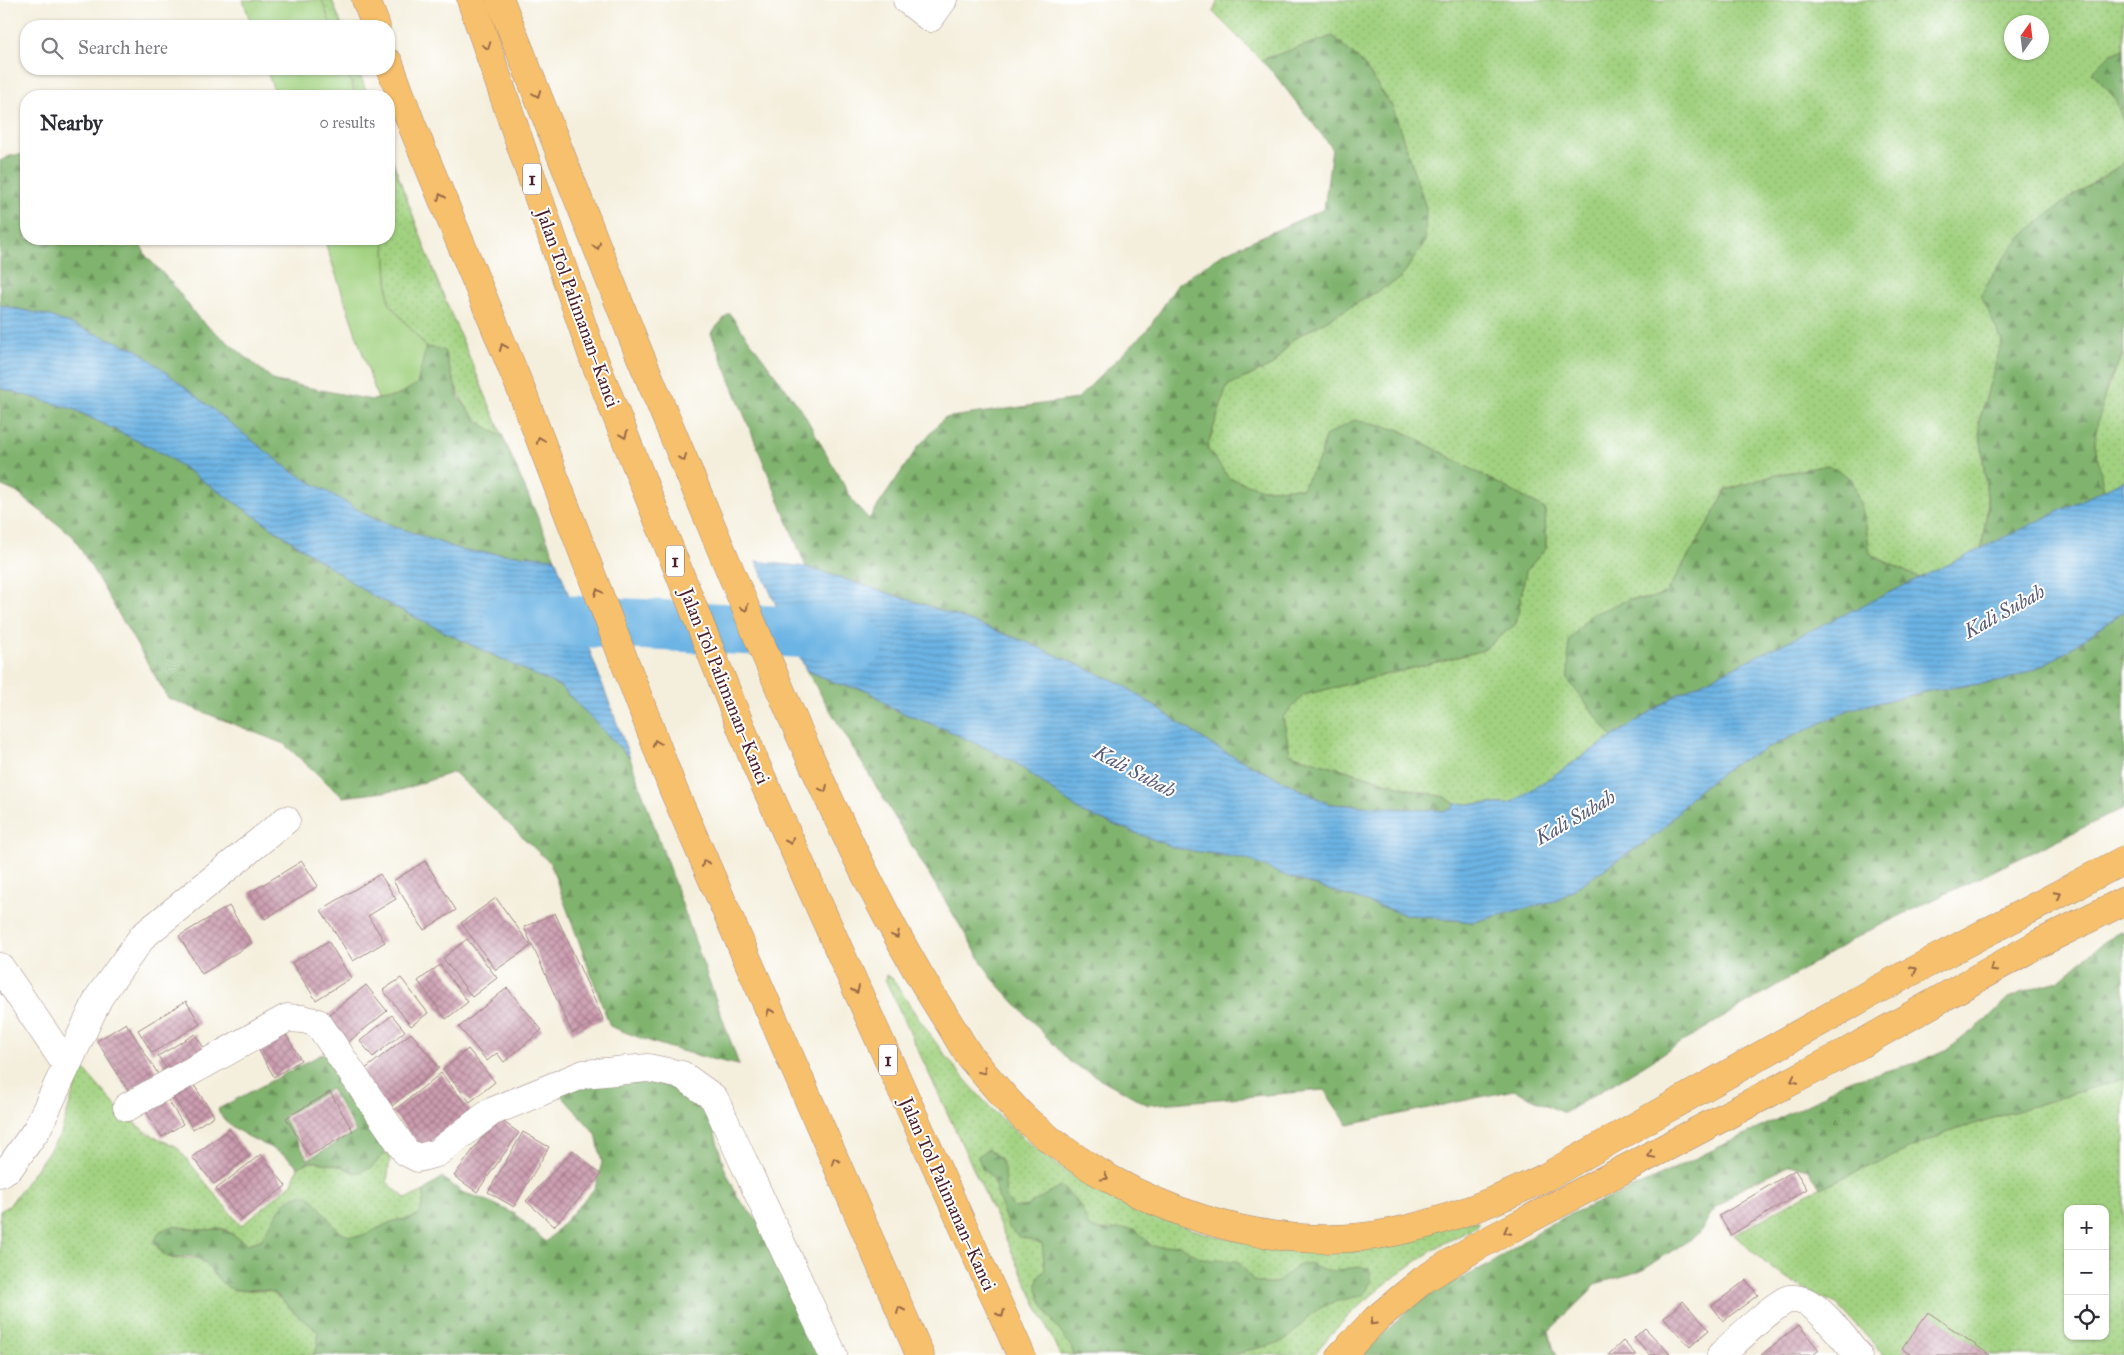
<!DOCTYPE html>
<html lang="en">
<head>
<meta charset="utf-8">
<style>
	body { margin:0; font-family:"IM FELL Great Primer",serif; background:#f2f2f3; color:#2b2b33 }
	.controls { position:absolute; right:15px; bottom:15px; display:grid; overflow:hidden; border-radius:10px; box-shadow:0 1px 4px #0004 }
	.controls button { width:45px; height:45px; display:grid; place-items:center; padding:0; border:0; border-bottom:1px solid #e1e1e2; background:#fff; color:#2b2b33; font:25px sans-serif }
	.compass { position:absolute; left:2004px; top:15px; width:45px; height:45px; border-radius:50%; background:#fff; box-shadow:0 1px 4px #0004; rotate:14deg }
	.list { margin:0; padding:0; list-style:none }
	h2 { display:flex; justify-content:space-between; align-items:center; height:65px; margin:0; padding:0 20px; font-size:21px }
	h2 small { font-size:16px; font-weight:400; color:#7c7c81 }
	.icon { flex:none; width:28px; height:28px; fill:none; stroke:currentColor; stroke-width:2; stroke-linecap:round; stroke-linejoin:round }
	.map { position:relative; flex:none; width:2124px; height:1355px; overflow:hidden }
	.search { position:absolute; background:#fff; box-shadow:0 1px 4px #0004; left:20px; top:20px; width:375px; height:55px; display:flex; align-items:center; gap:12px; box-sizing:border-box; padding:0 18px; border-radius:20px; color:#7c7c81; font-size:19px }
	.panel { position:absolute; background:#fff; box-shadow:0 1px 4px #0004; left:20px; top:90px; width:375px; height:155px; border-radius:20px }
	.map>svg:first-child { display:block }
</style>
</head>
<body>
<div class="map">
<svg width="2124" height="1355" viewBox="0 0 2124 1355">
	<defs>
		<pattern id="grass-dots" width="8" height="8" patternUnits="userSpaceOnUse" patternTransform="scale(1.25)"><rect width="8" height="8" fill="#a1d280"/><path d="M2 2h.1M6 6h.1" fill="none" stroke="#8cb46f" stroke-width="1.8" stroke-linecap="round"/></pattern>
		<pattern id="forest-firs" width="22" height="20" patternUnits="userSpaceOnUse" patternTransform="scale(1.25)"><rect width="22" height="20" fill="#80b46e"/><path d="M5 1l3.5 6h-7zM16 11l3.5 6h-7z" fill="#6b925b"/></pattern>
		<pattern id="water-rules" width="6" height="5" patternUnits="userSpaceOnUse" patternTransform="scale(1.25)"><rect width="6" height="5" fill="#6cb4e4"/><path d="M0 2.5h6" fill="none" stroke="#5b92b9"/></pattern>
		<pattern id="building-cross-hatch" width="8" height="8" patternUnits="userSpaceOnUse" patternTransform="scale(1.25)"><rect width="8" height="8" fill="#ca9bae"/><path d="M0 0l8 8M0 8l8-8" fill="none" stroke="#a67e8e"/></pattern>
	</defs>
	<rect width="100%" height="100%" fill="#fff"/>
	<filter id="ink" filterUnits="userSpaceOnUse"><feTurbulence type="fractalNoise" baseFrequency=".02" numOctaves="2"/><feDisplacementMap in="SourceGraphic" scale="10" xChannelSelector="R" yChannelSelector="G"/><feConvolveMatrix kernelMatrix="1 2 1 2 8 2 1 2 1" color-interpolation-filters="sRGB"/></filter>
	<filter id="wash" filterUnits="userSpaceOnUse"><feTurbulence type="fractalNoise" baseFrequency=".0096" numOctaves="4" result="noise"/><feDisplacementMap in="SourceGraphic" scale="20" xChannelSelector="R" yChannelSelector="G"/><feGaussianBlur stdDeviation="1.12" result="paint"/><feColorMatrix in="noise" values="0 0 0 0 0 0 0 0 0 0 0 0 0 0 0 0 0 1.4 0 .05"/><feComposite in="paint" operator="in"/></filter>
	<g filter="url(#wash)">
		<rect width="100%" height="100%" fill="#f4efdd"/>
		<!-- grass -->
		<g fill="url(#grass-dots)" stroke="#767856" fill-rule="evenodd">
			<path d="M 322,0 L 332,0 L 342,26 L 331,26 Z"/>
			<path d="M 1218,0 L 2124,0 L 2124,49 L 2108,56 L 2092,72 L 2115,98 L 2124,125 L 2124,163 C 2079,192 2030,220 1999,265 C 1992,274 1987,285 1982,295 L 2002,341 L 1979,422 L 1988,505 L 1981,549 L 1921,579 L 1870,554 L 1865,519 L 1828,465 L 1776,475 L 1726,490 L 1708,524 L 1666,593 L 1648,599 L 1629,599 L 1602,724 L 1612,737 L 1510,804 L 1455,804 L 1445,797 L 1413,790 L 1290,754 L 1283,717 L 1304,695 L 1481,651 L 1516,624 L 1526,571 L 1546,548 L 1545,509 L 1400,430 L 1325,436 L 1321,456 L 1302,488 L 1262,489 L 1229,478 L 1207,448 L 1227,386 L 1273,365 L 1292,340 L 1401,278 L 1426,208 L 1393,108 L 1364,65 L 1333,36 L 1261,60 L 1213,12 ZM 2012,22 L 2042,22 L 2042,52 L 2012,52 Z"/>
			<path d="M 346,69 L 358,69 L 368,96 L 356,96 Z"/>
			<path d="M 389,151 L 437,280 L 503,437 C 461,416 457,391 444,350 L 426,347 L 389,303 L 384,239 L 389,239 Z"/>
			<path d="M 2124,352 L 2124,480 L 2104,490 C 2101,475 2095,459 2095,444 C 2093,417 2112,376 2124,352 Z"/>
			<path d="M 886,975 L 892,978 C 963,1090 1036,1173 1164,1219 C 1184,1226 1215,1238 1237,1240 C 1259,1241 1289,1236 1312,1234 C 1366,1230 1420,1225 1474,1221 L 1478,1222 L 1478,1225 C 1467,1233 1453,1238 1441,1245 C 1394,1275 1348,1310 1314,1355 L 1060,1355 L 885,979 Z"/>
			<path d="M 81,1066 C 110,1099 133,1132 176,1146 L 241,1226 L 292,1183 L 298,1167 C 318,1157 335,1163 355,1173 L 371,1168 L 382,1156 L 391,1151 L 387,1182 L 406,1199 L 424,1191 C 424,1202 421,1217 408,1219 C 404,1220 400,1219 397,1220 C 383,1224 371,1235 357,1237 C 330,1239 325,1202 303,1195 L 268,1230 L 261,1240 L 247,1244 L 224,1229 L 198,1230 L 173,1226 L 155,1242 L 162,1253 L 173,1259 L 197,1258 L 208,1264 L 214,1275 L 234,1290 L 271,1291 L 319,1332 L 318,1344 L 314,1355 L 0,1355 L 0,1211 L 9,1206 L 61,1134 Z"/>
			<path d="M 2124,1078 L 2124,1355 L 1884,1355 L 1837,1304 L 1809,1292 L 1771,1268 L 1734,1235 L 1806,1194 L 1948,1132 ZM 2068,1209 L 2105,1209 L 2105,1336 L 2068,1336 Z"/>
		</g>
		<!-- forest -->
		<g fill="url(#forest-firs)" stroke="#656a4c" fill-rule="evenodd">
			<path d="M 1333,36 L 1364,65 L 1393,108 L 1426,208 L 1425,242 L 1401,278 L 1292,340 L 1273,365 L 1227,386 L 1207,448 L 1229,478 L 1262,489 L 1302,488 L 1321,456 L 1325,436 L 1354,420 L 1400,430 L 1545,509 L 1546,548 L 1526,571 L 1516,624 L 1481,651 L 1304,695 L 1283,717 L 1290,754 L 1413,790 L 1445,797 L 1455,804 L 1452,809 L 1444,811 L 1329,804 L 1215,747 L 1122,684 L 1024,641 L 929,606 L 806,567 L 711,333 L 729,313 L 803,412 L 854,503 L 869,519 L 918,447 L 944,418 L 1077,399 L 1148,329 L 1178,284 L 1222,254 L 1324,209 L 1332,148 L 1275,75 L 1261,60 Z"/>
			<path d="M 2124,49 L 2124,125 L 2115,98 L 2092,72 L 2108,56 Z"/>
			<path d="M 12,155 L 26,155 L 26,239 L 138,239 L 146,256 L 171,282 L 198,318 L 275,381 L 372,400 L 396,396 L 417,384 L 426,347 L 444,350 L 459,398 L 478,422 L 503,437 L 555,558 L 464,551 L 374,519 L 287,468 L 50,316 L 0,305 L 0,161 Z"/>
			<path d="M 2124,163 L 2124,352 L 2107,386 L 2096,430 L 2095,444 L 2104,490 L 1981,549 L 1988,505 L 1979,422 L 2002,341 L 1981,295 C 1987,285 1992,275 1999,265 C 2030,220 2079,192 2124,163 Z"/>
			<path d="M 0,388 L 73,409 L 162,453 L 371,595 L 461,640 L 561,687 L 630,758 L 739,1065 C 695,1056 652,1044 610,1026 L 550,863 L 454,772 L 401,790 L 343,797 L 284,744 L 168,698 L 73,536 L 16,492 L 0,485 Z"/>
			<path d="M 1828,465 L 1852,479 L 1865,519 L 1870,554 L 1921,579 L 1678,694 L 1612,737 L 1568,680 L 1569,640 L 1591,615 L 1629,599 L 1648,599 L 1666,593 L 1708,524 L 1726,490 L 1776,475 Z"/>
			<path d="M 2124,611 L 2124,808 L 1864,933 L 1564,1113 L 1514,1090 L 1348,1125 L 1324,1090 L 1148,1105 L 1070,1062 L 991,977 L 806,670 L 841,685 L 867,690 L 895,710 L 947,730 L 1013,761 L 1083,813 L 1176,848 L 1246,859 L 1286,876 L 1404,914 L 1473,922 L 1558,900 L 1660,832 L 1697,791 L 1738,762 L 1851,709 L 1933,690 L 2003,681 L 2033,670 L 2063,654 Z"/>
			<path d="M 2121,932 L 2124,932 L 2124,1078 L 1948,1132 L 1820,1188 L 1809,1169 L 1790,1165 L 1741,1188 L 1712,1212 L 1699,1234 L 1638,1272 L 1598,1283 L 1549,1331 L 1553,1347 L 1557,1355 L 1362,1355 L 1409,1308 L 1430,1293 L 1490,1264 L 1545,1227 L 1568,1215 L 1642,1184 L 1813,1102 L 1840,1083 L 1916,1063 L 1948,1049 L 1985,1021 L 2009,998 L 2033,988 L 2058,981 L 2104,942 Z"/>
			<path d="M 324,1053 L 391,1151 L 382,1156 L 371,1168 L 355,1173 L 340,1166 L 311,1161 L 298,1167 C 281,1145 227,1136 218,1109 ZM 331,1089 L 356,1132 L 308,1159 L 283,1117 Z"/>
			<path d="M 656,1082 L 688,1094 L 711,1119 L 724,1167 L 738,1198 L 762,1226 L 821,1355 L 314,1355 L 318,1344 L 318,1332 C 309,1324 298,1316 289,1307 C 284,1302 279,1295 272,1292 C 261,1287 245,1292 233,1289 C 216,1285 214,1267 200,1259 C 182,1249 174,1272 154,1242 L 160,1231 L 173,1226 L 198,1230 L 224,1229 L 247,1244 L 261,1240 C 271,1226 282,1194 304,1195 C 317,1195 330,1228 344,1234 C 364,1243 379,1224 398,1220 C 404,1219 410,1220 416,1216 C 423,1210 424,1199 424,1191 L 442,1177 L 462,1192 L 488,1201 L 515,1214 L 546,1242 L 595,1188 L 602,1163 L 596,1134 L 559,1093 L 595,1084 Z"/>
			<path d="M 988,1149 L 999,1157 L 1004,1168 L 1006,1198 L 1014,1208 L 1027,1206 L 1060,1186 C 1076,1197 1083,1207 1088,1226 C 1106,1235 1116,1227 1135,1229 L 1152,1246 L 1165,1247 L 1178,1244 L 1199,1257 L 1212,1260 L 1238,1261 L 1254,1281 L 1266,1284 L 1278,1282 L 1297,1266 L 1309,1263 C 1337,1279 1343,1264 1369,1268 L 1372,1280 L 1364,1295 C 1349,1299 1332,1301 1319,1309 C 1304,1317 1296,1335 1280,1342 C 1266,1348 1250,1348 1235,1355 L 1074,1355 L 1071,1347 C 1062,1333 1030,1296 1038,1279 C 1039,1276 1043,1272 1045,1270 L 1042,1244 L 1018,1236 L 1008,1227 L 992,1177 L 982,1169 L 978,1156 Z"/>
		</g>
		<!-- green -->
		<g fill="#a1d280" stroke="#767856">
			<path d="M 243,0 L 322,0 L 331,26 L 252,26 Z"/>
			<path d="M 266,69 L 346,69 L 356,96 L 276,96 Z"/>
			<path d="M 324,239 L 384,239 L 389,303 L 426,347 L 417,384 L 396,396 L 378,399 Z"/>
		</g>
		<!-- water -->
		<g fill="url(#water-rules)" stroke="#5b6a88">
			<path d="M 0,305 L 50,316 L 138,350 L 287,468 L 374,519 L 464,551 L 555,558 L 630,758 L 561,687 L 461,640 L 371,595 L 162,453 L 73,409 L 0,388 Z"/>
			<path d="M 2124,480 L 2124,611 L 2063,654 L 2033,670 L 2003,681 L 1933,690 L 1851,709 L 1738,762 L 1697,791 L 1660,832 L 1558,900 L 1473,922 L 1404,914 L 1286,876 L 1246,859 L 1176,848 L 1083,813 L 1013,761 L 947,730 L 895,710 L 867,690 L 841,685 L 806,670 L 756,561 L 806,567 L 929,606 L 1024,641 L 1122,684 L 1215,747 L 1329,804 L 1444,811 L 1452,809 L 1455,804 L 1510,804 L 1678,694 Z"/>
		</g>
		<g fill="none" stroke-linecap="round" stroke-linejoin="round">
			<!-- river -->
			<path stroke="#6cb4e4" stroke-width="51" d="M 510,618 L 834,634 L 859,643"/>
		</g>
		<g id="blocks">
			<!-- building -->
			<g fill="url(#building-cross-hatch)">
				<path d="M 302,861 L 318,886 L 265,919 L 249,893 Z"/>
				<path d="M 425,861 L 456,910 L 424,930 L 393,881 Z"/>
				<path d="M 380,874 L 396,899 L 368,916 L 385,942 L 353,961 L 321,910 Z"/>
				<path d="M 496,898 L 531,946 L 496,970 L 461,923 Z"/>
				<path d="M 229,906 L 252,943 L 202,974 L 179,936 Z"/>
				<path d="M 555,913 L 603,1019 L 572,1033 L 524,927 Z"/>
				<path d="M 467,939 L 497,978 L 472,997 L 443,958 Z"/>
				<path d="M 328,941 L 351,978 L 316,1000 L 292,963 Z"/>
				<path d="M 440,965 L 468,1002 L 446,1019 L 418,981 Z"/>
				<path d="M 401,978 L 428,1013 L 411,1026 L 383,990 Z"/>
				<path d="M 366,985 L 387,1011 L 346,1044 L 325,1017 Z"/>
				<path d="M 507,988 L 542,1030 L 504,1062 L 497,1053 L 487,1061 L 459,1027 Z"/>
				<path d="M 186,1001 L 200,1024 L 152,1053 L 138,1030 Z"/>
				<path d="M 392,1015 L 405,1031 L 373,1057 L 360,1041 Z"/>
				<path d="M 126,1023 L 158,1074 L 129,1092 L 97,1041 Z"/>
				<path d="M 284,1031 L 301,1060 L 274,1077 L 257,1047 Z"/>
				<path d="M 411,1033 L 439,1068 L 387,1110 L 359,1074 Z"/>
				<path d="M 195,1034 L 208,1054 L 171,1076 L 158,1056 Z"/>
				<path d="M 468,1049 L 495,1082 L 470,1102 L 443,1069 Z"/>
				<path d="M 441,1073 L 471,1111 L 422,1150 L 392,1112 Z"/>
				<path d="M 190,1079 L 214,1116 L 193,1129 L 170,1092 Z"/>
				<path d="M 163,1092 L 183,1124 L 162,1137 L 142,1105 Z"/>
				<path d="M 330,1092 L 353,1131 L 309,1156 L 286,1118 Z"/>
				<path d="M 497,1117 L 519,1133 L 477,1192 L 454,1176 Z"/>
				<path d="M 229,1129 L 250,1156 L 214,1184 L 192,1157 Z"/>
				<path d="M 523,1132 L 549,1147 L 514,1207 L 488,1192 Z"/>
				<path d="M 573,1150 L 601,1175 L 554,1226 L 526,1201 Z"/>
				<path d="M 261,1154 L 286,1186 L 242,1220 L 216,1189 Z"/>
				<path d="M 1795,1170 L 1807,1189 L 1731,1235 L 1719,1216 Z"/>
				<path d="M 1746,1280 L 1758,1295 L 1723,1321 L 1712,1306 Z"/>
				<path d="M 1683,1301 L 1709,1330 L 1690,1347 L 1664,1318 Z"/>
				<path d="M 1928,1312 L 1990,1355 L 1911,1355 L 1902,1349 Z"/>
				<path d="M 1799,1325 L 1819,1350 L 1813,1355 L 1761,1355 Z"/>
				<path d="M 1645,1328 L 1670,1354 L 1650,1355 L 1634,1338 Z"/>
				<path d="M 1623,1341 L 1636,1355 L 1609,1355 L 1609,1354 Z"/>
			</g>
		</g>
	</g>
	<g filter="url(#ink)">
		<use href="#blocks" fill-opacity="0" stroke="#9f8784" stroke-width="1"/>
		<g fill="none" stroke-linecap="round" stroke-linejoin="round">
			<!-- street casing -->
			<g stroke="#9f8784" stroke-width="29">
				<g id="street">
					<path d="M 907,0 L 930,18 L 943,0"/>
					<path d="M 0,967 L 66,1064"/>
					<path d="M 127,1107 L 287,1018 L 303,1019 L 318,1023 L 406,1152 L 418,1158 L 437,1153 L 491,1112 L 584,1074 L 648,1068 L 682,1075 L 714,1098 L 833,1355"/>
					<path d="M 0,1173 L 10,1167 L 37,1129 L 99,997 L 143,936 L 286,820"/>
					<path d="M 1721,1355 C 1734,1343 1775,1303 1789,1299 C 1794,1298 1800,1300 1804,1301 C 1822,1308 1845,1340 1858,1355"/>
				</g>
			</g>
			<!-- highway casing -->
			<g stroke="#9f8784" stroke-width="29">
				<g id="highway">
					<path d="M 366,0 L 376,26"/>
					<path d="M 471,0 L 593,357 L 756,765 L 1021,1355"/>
					<path d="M 500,0 C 546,115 590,231 636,346 C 668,424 701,502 734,580 C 783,697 832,814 892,926 C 909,958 927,989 947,1020 C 955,1032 962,1046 971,1058 C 988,1078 1013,1109 1032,1125 C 1127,1206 1269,1258 1394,1232 C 1447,1221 1497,1201 1546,1177 L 1871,993 L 2124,860"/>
					<path d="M 389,63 L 411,123 L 522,392 L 673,789 L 920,1355"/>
					<path d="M 1341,1355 L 1376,1319 L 1423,1280 L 1476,1247 L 1838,1057 L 2036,945 L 2124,901"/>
				</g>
			</g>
			<!-- street -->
			<use href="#street" stroke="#fff" stroke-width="28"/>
			<!-- highway -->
			<use href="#highway" stroke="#f7c06c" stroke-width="28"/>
		</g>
		<!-- one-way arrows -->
		<defs><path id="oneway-chevron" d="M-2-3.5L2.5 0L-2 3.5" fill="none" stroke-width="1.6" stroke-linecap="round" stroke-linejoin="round" transform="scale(1.25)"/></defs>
		<g stroke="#986748">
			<use href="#oneway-chevron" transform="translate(487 46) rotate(71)"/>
			<use href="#oneway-chevron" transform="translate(537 94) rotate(69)"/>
			<use href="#oneway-chevron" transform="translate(441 197) rotate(-112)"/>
			<use href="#oneway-chevron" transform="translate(597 246) rotate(69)"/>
			<use href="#oneway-chevron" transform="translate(503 347) rotate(-112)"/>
			<use href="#oneway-chevron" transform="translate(624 435) rotate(68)"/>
			<use href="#oneway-chevron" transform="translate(540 440) rotate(-111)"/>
			<use href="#oneway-chevron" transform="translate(683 458) rotate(67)"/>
			<use href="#oneway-chevron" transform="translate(598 592) rotate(-111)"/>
			<use href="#oneway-chevron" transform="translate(745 608) rotate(67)"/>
			<use href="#oneway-chevron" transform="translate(656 743) rotate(-111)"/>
			<use href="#oneway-chevron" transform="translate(824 789) rotate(65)"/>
			<use href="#oneway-chevron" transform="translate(790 841) rotate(66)"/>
			<use href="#oneway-chevron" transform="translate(705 863) rotate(-114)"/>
			<use href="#oneway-chevron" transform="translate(2058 895) rotate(-28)"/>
			<use href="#oneway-chevron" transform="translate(896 935) rotate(62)"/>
			<use href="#oneway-chevron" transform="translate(1993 969) rotate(150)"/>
			<use href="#oneway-chevron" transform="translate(1914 970) rotate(-28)"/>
			<use href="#oneway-chevron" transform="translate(856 990) rotate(66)"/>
			<use href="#oneway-chevron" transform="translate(770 1012) rotate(-114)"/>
			<use href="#oneway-chevron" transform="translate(983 1071) rotate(49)"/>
			<use href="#oneway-chevron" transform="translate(1794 1080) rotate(152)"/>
			<use href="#oneway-chevron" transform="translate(1651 1155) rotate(152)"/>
			<use href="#oneway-chevron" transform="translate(835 1161) rotate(-114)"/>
			<use href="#oneway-chevron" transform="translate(1105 1177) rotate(29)"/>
			<use href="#oneway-chevron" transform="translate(1507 1231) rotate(152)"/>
			<use href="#oneway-chevron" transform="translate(900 1310) rotate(-114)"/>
			<use href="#oneway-chevron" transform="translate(1001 1314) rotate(66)"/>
			<use href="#oneway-chevron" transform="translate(1373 1322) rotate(136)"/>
		</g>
	</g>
	<g text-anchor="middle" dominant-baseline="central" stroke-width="4" stroke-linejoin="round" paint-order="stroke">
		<!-- shield labels -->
		<g fill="#fff" stroke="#80626b" stroke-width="1">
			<rect x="523" y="163.5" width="18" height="31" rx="4"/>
			<rect x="666" y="545.5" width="18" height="31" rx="4"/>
			<rect x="879" y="1044.5" width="18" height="31" rx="4"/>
		</g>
		<g font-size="18" font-weight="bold" fill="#4a1f2b">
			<text x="532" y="179">1</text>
			<text x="675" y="561">1</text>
			<text x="888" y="1060">1</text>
		</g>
		<!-- street labels -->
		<g font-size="19" fill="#4a1f2b" stroke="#fff">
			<text transform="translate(578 308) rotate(70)">Jalan Tol Palimanan–Kanci</text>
			<text transform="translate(725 686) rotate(68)">Jalan Tol Palimanan–Kanci</text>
			<text transform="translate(948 1194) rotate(66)">Jalan Tol Palimanan–Kanci</text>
		</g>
		<!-- water labels -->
		<g font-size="20" font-style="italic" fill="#585b75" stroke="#fff">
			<text transform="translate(2004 611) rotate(-29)">Kali Subah</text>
			<text transform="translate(1135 771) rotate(28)">Kali Subah</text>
			<text transform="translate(1575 817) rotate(-30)">Kali Subah</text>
		</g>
	</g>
</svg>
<div class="controls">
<button>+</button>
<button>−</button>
<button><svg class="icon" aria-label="locate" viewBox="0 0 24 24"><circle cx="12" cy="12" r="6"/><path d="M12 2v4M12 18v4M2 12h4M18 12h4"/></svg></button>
</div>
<svg class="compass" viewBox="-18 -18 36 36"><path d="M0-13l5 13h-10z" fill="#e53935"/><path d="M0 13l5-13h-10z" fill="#7c7c81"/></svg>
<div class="search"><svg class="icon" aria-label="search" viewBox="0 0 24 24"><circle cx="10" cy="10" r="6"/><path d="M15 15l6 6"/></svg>Search here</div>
<section class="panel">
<h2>Nearby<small>0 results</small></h2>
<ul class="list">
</ul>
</section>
</div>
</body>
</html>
